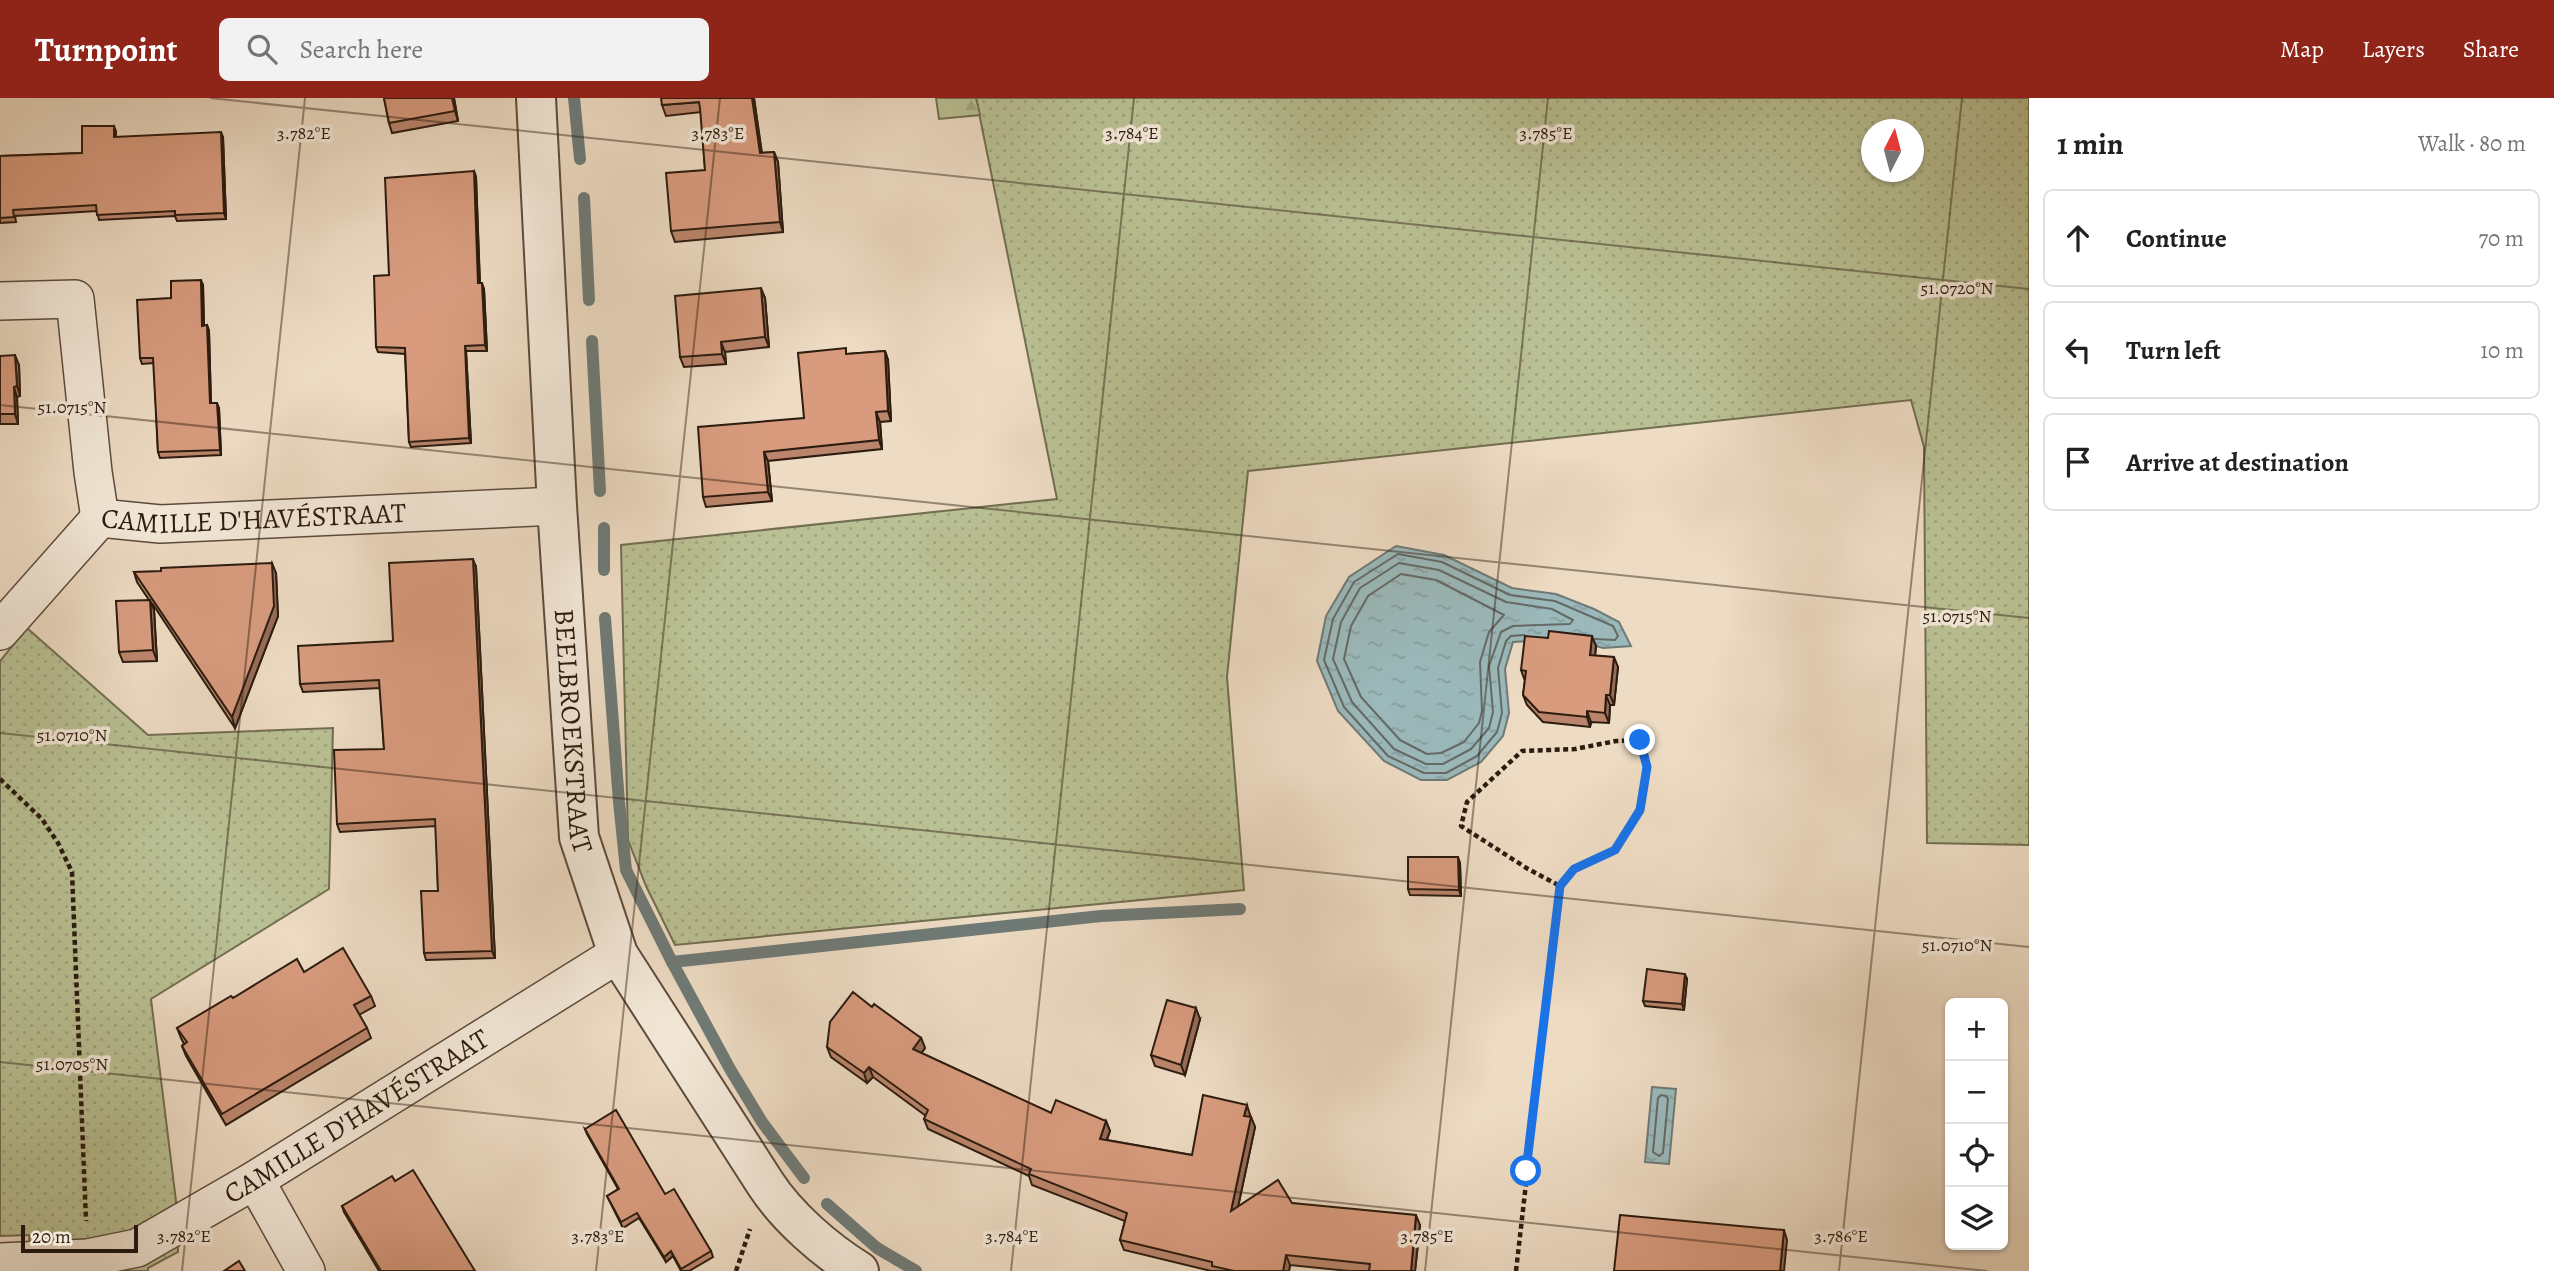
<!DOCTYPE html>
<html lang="en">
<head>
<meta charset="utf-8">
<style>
	body { margin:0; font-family:Alegreya,serif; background:#f2f2f2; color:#202124 }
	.controls { position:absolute; right:21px; bottom:21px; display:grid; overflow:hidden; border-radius:10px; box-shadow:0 2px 5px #0004 }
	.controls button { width:63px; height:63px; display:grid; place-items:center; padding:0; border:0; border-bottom:2px solid #e0e0e0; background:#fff; color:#202124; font:35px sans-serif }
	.compass { position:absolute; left:1861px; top:21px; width:63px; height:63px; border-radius:50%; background:#fff; box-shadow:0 2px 5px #0004; rotate:6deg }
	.scale { position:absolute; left:21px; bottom:18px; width:117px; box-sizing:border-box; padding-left:7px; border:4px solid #2c1b0f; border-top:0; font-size:19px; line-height:24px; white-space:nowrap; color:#2c1b0f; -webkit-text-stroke:5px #f3e8d8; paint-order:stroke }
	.stop { position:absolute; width:21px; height:21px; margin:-16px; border:5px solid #1a73e8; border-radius:50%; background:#fff }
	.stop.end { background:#1a73e8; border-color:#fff; box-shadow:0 2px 7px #0008 }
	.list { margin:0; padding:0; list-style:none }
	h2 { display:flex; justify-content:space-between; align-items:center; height:91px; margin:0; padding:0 28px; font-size:30px }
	h2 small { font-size:23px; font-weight:400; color:#757577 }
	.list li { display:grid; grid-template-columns:46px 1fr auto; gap:21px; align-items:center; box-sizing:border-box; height:98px; margin:0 14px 14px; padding:0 14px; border:2px solid #e0e0e0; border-radius:10px }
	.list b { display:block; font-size:26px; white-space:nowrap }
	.list em { font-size:23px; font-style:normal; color:#757577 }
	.icon { flex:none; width:38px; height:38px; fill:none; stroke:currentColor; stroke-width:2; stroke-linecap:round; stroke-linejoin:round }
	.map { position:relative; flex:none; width:2029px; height:1173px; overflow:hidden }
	header { display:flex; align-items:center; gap:42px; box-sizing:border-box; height:98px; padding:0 35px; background:#8f2418; color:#fff }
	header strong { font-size:33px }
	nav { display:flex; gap:38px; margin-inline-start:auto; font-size:24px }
	.search { width:490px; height:63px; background:#f2f2f2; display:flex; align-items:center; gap:18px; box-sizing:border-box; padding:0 24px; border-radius:10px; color:#757577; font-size:26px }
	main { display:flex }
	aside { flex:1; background:#fff }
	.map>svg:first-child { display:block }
</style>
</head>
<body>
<header>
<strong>Turnpoint</strong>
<div class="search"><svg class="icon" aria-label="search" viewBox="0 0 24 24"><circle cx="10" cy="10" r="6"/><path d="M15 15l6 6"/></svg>Search here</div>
<nav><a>Map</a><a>Layers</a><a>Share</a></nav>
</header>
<main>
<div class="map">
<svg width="2029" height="1173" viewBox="0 0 2029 1173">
	<defs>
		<pattern id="grass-dots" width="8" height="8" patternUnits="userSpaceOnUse" patternTransform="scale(1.75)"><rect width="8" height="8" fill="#b9c093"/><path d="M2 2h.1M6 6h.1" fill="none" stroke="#9fa47e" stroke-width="1.8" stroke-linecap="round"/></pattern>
		<pattern id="forest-firs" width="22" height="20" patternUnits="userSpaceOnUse" patternTransform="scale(1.75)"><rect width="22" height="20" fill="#b9c093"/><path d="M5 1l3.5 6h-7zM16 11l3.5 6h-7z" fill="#9fa47e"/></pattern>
		<pattern id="water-ripples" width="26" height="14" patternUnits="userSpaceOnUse" patternTransform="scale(1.75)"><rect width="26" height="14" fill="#9bb9bb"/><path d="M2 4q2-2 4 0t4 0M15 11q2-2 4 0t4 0" fill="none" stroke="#869ea0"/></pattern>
	</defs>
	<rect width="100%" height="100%" fill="#eddbc3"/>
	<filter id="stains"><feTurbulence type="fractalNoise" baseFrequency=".00286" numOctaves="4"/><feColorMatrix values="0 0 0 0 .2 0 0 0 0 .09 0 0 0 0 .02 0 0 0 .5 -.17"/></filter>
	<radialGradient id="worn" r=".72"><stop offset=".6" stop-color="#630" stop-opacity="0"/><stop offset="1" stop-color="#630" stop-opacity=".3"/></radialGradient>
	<!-- grass -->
	<g fill="url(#grass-dots)" stroke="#726e51" stroke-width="2" fill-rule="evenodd">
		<path d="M 976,0 L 2029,0 L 2029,747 L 1927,745 L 1924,349 L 1911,302 L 1248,373 L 1227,579 L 1244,792 L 675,847 L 646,788 L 628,742 L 621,447 L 1057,401 ZM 1871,32 L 1913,32 L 1913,74 L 1871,74 Z"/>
		<path d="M 27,530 L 148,637 L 333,630 L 329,791 L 151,901 L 176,1103 L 178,1154 L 148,1170 L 148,1173 L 31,1173 L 29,1137 L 0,1138 L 0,563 Z"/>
	</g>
	<!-- forest -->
	<path fill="url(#forest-firs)" stroke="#726e51" stroke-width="2" d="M 936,0 L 976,0 L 980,17 L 939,21 Z"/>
	<!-- water -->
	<g fill="url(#water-ripples)" stroke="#6f7a76" stroke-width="2">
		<path d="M 1396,448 L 1444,457 L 1512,490 L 1556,496 L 1594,511 L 1619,524 L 1631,548 L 1603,550 L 1571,541 L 1513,544 L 1505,571 L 1509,615 L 1503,638 L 1481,664 L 1447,682 L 1421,682 L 1384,663 L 1338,613 L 1317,563 L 1326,518 L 1349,479 Z"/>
		<path d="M 1652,989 L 1676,991 L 1669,1066 L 1645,1064 Z"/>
	</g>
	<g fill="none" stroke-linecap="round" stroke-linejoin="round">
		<!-- shore -->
		<g stroke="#646a65" stroke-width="2">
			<path d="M 1399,465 L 1439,472 L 1506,504 L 1552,511 L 1573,522 L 1570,526 L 1513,528 L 1501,534 L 1489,568 L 1493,614 L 1489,630 L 1471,651 L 1443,666 L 1426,666 L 1394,651 L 1352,604 L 1333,561 L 1341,524 L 1360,490 Z"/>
			<path d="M 1401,476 L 1436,482 L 1504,517 L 1489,534 L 1480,564 L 1482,613 L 1479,625 L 1464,644 L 1441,655 L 1427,656 L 1400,642 L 1361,599 L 1344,561 L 1351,528 L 1368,498 Z"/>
			<path d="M 1524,537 L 1511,538 L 1506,543 L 1498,570 L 1502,615 L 1497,634 L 1477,658 L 1446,675 L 1424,675 L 1388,658 L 1344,609 L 1324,562 L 1333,521 L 1354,484 L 1398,456 L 1442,464 L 1510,497 L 1555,503 L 1613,528 L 1618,538 L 1615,542 L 1595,541"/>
			<path d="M 1661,997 L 1666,998 L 1668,1001 L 1663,1055 L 1659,1058 L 1653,1054 L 1658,1000 Z"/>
		</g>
		<!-- stream -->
		<g stroke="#6f7a76" stroke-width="12">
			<path d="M 574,0 L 580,61"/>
			<path d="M 584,100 L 589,202"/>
			<path d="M 592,243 L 600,393"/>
			<path d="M 604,430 L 604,472"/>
			<path d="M 605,520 L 619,704 L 626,772 L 672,864 L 1101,818 L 1240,811"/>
			<path d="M 672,864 L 730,971 L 762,1024 L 804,1080"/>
			<path d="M 827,1106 L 877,1150 L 916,1173"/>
		</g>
		<!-- minor casing -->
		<g stroke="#5c4b3c" stroke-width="40">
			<g id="minor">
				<path d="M 0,203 L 75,201 L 93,374 L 100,420"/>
				<path id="s1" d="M 100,420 L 160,426 L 557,408"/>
				<path d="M 0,533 L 100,420"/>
				<path d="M 255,1082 L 306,1173"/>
				<path id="s2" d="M 0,1164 L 88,1160 L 137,1150 L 255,1082 L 618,856"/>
			</g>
		</g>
		<!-- tertiary casing -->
		<g stroke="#5c4b3c" stroke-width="42">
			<g id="tertiary">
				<path id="s3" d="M 536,0 L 557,408 L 579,739 L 618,856 L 765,1085 C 787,1119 825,1152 859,1173"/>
			</g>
		</g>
		<!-- path -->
		<g stroke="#2c1b0f" stroke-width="4.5" stroke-dasharray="5 3.5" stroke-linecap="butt">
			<path d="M 0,681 L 42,721 L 58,745 L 72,774 L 86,1123"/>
			<path d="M 736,1173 L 750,1131"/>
			<path d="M 1516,1173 L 1560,788 L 1574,771 L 1615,752 L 1640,712 L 1647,669 L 1640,642 L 1616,643 L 1575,651 L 1522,653 L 1467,704 L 1461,728 L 1528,771 L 1560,788"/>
		</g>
		<!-- minor -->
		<use href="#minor" stroke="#f3e8d8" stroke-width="37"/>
		<!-- tertiary -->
		<use href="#tertiary" stroke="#f3e8d8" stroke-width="38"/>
	</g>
	<!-- wall -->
	<g fill="#ba856c" stroke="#2c1b0f" stroke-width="2">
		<path d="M 384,0 L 454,0 L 458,23 L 392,35 L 389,25 Z"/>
		<path d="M 754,0 L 762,55 L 774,54 L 778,64 L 783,134 L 675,144 L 671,133 L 705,72 L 701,14 L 666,18 L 662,7 Z"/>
		<path d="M 114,28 L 116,33 L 116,39 L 223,39 L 226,121 L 177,123 L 175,118 L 99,122 L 97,113 L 15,118 L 16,124 L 0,125 L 0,58 L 82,55 Z"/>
		<path d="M 474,73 L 476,79 L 480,185 L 484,191 L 487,253 L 466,253 L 471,345 L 411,349 L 409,344 L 405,256 L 378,254 L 376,249 L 389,177 Z"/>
		<path d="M 203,187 L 204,228 L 207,227 L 209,233 L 211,305 L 219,310 L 221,357 L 160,360 L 158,354 L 154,265 L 142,266 L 140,260 L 171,200 Z"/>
		<path d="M 765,200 L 769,249 L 725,254 L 726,266 L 684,269 L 680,259 Z"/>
		<path d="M 885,253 L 888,262 L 891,323 L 880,324 L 882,351 L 768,363 L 772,403 L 706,409 L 703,399 L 804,320 L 848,256 Z"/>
		<path d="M 0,258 L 19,267 L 20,298 L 17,299 L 18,326 L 0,326 Z"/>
		<path d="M 476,469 L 495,860 L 426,862 L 424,855 L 438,793 L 436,728 L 340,734 L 337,726 L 384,651 L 380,590 L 303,594 L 300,586 L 393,543 Z"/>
		<path d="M 134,474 L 276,475 L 278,518 L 235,630 L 152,505 L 154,512 L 157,563 L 123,564 L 119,554 L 149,502 L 137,484 Z"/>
		<path d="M 1596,548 L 1595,558 L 1618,569 L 1614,607 L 1610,607 L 1609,625 L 1591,624 L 1590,629 L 1543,624 L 1527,607 L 1523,597 L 1525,583 L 1521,572 Z"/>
		<path d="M 1460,765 L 1461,798 L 1410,797 L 1408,791 Z"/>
		<path d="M 304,874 L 371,898 L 375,908 L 359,917 L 367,930 L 371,940 L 226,1027 L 186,958 L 182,948 L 184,946 L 181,940 L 177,930 L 233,900 Z"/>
		<path d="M 1687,881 L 1684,912 L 1645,908 L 1643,903 Z"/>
		<path d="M 872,909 L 921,940 L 925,950 L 921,955 L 1051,1015 L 1106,1023 L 1110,1033 L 1107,1042 L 1192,1057 L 1250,1017 L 1250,1019 L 1251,1019 L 1255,1029 L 1238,1109 L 1292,1105 L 1420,1127 L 1415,1173 L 1349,1173 L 1290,1167 L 1289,1173 L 1211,1173 L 1124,1152 L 1120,1142 L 1125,1123 L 1032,1087 L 1029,1078 L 928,1031 L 924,1021 L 926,1018 L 873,979 L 867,985 L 831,959 L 827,949 Z"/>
		<path d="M 1200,921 L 1185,977 L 1155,968 L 1151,957 Z"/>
		<path d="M 585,1031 L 665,1096 L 711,1153 L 713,1159 L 689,1173 L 681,1173 L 673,1158 L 666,1164 L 639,1120 L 623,1130 L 607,1098 L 618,1091 L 587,1036 Z"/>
		<path d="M 395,1083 L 475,1173 L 379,1173 L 344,1114 L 342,1108 Z"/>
	</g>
	<!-- shaded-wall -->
	<g fill="#976c58" stroke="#2c1b0f" stroke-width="2">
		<path d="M 452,0 L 454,0 L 458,23 L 455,13 Z"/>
		<path d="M 752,0 L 754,0 L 763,66 L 760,55 Z"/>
		<path d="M 221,34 L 223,39 L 226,121 L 224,115 Z"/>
		<path d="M 774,54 L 778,64 L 783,134 L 780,124 Z"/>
		<path d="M 474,73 L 476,79 L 480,191 L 478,185 Z"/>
		<path d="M 201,182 L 203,187 L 204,233 L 202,228 Z"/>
		<path d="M 482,185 L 484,191 L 487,253 L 485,247 Z"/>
		<path d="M 761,190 L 765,200 L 769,249 L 765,239 Z"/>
		<path d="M 207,227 L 209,233 L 211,310 L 210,305 Z"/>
		<path d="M 721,244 L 725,254 L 726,266 L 722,256 Z"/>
		<path d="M 465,248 L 466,253 L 471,345 L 469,340 Z"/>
		<path d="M 885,253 L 888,262 L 891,323 L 888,313 Z"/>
		<path d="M 15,257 L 19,267 L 20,298 L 17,288 Z"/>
		<path d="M 14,289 L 17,299 L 18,326 L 15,316 Z"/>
		<path d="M 217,305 L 219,310 L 221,357 L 220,352 Z"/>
		<path d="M 876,314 L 880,324 L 882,351 L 879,342 Z"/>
		<path d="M 764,354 L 768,363 L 772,403 L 768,394 Z"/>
		<path d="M 473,461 L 476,469 L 495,860 L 492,853 Z"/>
		<path d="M 272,465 L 276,475 L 278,518 L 235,630 L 232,619 Z"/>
		<path d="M 150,502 L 154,512 L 157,563 L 153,552 Z"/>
		<path d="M 1592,538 L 1596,548 L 1594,568 L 1590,557 Z"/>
		<path d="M 1614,559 L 1618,569 L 1614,607 L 1610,597 Z"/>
		<path d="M 1606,597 L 1610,607 L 1609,625 L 1605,615 Z"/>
		<path d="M 1587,613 L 1591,624 L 1590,629 L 1587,619 Z"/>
		<path d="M 1458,759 L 1460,765 L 1461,798 L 1459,792 Z"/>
		<path d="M 1685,876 L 1687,881 L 1684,912 L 1682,906 Z"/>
		<path d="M 1196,910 L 1200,921 L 1185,977 L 1181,967 Z"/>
		<path d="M 921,940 L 925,950 L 917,961 L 913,951 Z"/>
		<path d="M 869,969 L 873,979 L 867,985 L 864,975 Z"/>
		<path d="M 1247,1007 L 1250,1017 L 1248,1028 L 1244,1018 Z"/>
		<path d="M 1251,1019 L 1255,1029 L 1235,1123 L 1231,1113 Z"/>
		<path d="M 1106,1023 L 1110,1033 L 1103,1051 L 1100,1041 Z"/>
		<path d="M 1416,1117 L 1420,1127 L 1415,1173 L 1411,1173 Z"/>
		<path d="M 1784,1132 L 1787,1142 L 1784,1173 L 1780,1173 Z"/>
		<path d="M 671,1153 L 673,1158 L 666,1164 L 664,1159 Z"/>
		<path d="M 1286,1157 L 1290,1167 L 1289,1173 L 1283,1173 Z"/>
	</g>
	<!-- building -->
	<g fill="#d89b7e" stroke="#2c1b0f" stroke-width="2">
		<path d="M 384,0 L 452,0 L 455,13 L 389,25 Z"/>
		<path d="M 661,0 L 752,0 L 760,55 L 774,54 L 780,124 L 671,133 L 666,75 L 705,72 L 700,10 L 699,4 L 662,7 Z"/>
		<path d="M 82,28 L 114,28 L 114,39 L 221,34 L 224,115 L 175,117 L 175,113 L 97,117 L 96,107 L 13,112 L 14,119 L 0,120 L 0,58 L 82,55 Z"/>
		<path d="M 474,73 L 478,185 L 482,185 L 485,247 L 465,248 L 469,340 L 409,344 L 405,250 L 376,249 L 374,178 L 389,177 L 385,80 Z"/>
		<path d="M 201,182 L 202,228 L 207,227 L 210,305 L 217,305 L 220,352 L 158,354 L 153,260 L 140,260 L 137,202 L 171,200 L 171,183 Z"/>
		<path d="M 761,190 L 765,239 L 721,244 L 722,256 L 680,259 L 675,198 Z"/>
		<path d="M 846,250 L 846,256 L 885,253 L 888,313 L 876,314 L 879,342 L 764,354 L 768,394 L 703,399 L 698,329 L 804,320 L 798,255 Z"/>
		<path d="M 15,257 L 17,288 L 14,289 L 15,316 L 0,316 L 0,258 Z"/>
		<path d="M 473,461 L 492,853 L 424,855 L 421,793 L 438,793 L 435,721 L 337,726 L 334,652 L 384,651 L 379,582 L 300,586 L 298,548 L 393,543 L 389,465 Z"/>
		<path d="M 272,465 L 274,508 L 232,619 L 134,474 L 161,473 L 161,470 Z"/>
		<path d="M 150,502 L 153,552 L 119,554 L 116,503 Z"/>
		<path d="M 1549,533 L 1592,538 L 1590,557 L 1614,559 L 1610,597 L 1606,597 L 1605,615 L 1587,613 L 1587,619 L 1539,614 L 1523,597 L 1526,573 L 1521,572 L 1525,538 L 1548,540 Z"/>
		<path d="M 1408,759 L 1458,759 L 1459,792 L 1408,791 Z"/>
		<path d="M 343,850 L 371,898 L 354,907 L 367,930 L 222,1016 L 182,948 L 187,944 L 177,930 L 231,898 L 233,900 L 297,861 L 304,874 Z"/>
		<path d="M 1647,871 L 1685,876 L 1682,906 L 1643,903 Z"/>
		<path d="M 853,894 L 872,909 L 874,906 L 921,940 L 913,951 L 1051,1015 L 1056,1002 L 1106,1023 L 1100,1041 L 1192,1057 L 1203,997 L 1247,1007 L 1244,1018 L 1251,1019 L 1231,1113 L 1278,1082 L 1292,1105 L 1416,1117 L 1411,1173 L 1369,1173 L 1370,1166 L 1286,1157 L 1283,1173 L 1234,1173 L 1212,1168 L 1212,1164 L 1120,1142 L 1127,1115 L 1029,1076 L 1031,1071 L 924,1021 L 928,1012 L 869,969 L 864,975 L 827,949 L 830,924 Z"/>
		<path d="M 1167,902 L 1196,910 L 1181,967 L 1151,957 Z"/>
		<path d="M 616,1012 L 665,1096 L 674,1091 L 711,1153 L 681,1171 L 671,1153 L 664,1159 L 637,1115 L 621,1124 L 607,1098 L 619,1091 L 585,1031 Z"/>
		<path d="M 413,1072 L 475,1173 L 381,1173 L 342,1108 L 392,1078 L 395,1083 Z"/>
		<path d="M 1620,1117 L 1784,1132 L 1780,1173 L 1614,1173 Z"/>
		<path d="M 239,1163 L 245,1173 L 224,1173 Z"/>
	</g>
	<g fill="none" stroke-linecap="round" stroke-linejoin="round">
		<!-- route -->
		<path stroke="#1a73e8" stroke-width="9" d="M 1526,1073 L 1560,788 L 1574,771 L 1615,752 L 1640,712 L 1647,669 L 1640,642"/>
	</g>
	<!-- ticks -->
	<path fill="none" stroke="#2c1b0f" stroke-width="2" stroke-opacity="0.45" d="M 210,0 L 2029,191M 0,307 L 2029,520M 0,635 L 2029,849M 0,964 L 1987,1173M 182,1173 L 305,0M 596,1173 L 720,0M 1011,1173 L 1134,0M 1425,1173 L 1548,0M 1839,1173 L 1962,0"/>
	<g text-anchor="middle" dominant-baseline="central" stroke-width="7" stroke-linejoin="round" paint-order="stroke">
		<!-- street labels -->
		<g font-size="28" fill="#2c1b0f" stroke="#f3e8d8">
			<text stroke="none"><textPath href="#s1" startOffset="154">CAMILLE D'HAVÉSTRAAT</textPath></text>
			<text stroke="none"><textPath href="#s3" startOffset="634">BEELBROEKSTRAAT</textPath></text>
			<text stroke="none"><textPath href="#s2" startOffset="394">CAMILLE D'HAVÉSTRAAT</textPath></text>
		</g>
	</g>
	<g font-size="18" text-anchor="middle" fill="#2c1b0f" stroke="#f3e8d8" stroke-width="7" stroke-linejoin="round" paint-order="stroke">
		<text x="304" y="41">3.782°E</text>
		<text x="718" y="41">3.783°E</text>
		<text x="1132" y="41">3.784°E</text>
		<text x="1546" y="41">3.785°E</text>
		<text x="1957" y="196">51.0720°N</text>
		<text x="72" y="315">51.0715°N</text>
		<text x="1957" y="524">51.0715°N</text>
		<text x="72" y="643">51.0710°N</text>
		<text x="1957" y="853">51.0710°N</text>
		<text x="72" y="972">51.0705°N</text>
		<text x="184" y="1144">3.782°E</text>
		<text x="598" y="1144">3.783°E</text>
		<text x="1012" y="1144">3.784°E</text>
		<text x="1427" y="1144">3.785°E</text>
		<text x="1841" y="1144">3.786°E</text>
	</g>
	<rect width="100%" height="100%" filter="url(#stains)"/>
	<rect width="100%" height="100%" fill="url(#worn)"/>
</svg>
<div class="controls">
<button>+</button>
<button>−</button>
<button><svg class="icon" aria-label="locate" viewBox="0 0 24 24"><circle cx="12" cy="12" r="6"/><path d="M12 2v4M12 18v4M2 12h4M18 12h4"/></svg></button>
<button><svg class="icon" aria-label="layers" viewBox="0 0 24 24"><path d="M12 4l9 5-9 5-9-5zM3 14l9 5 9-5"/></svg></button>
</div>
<svg class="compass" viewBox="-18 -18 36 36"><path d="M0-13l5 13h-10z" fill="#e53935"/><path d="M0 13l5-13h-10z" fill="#757577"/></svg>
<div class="scale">20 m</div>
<div class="stop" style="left:1526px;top:1073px"></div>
<div class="stop end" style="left:1640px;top:642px"></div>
</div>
<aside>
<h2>1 min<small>Walk · 80 m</small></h2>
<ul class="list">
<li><svg class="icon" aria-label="ahead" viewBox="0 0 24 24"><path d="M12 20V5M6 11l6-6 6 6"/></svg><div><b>Continue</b></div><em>70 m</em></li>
<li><svg class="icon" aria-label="left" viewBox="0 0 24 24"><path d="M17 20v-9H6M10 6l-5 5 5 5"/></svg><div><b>Turn left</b></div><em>10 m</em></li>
<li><svg class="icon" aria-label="arrive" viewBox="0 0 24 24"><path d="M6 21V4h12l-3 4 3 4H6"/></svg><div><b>Arrive at destination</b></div></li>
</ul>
</aside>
</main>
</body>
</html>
